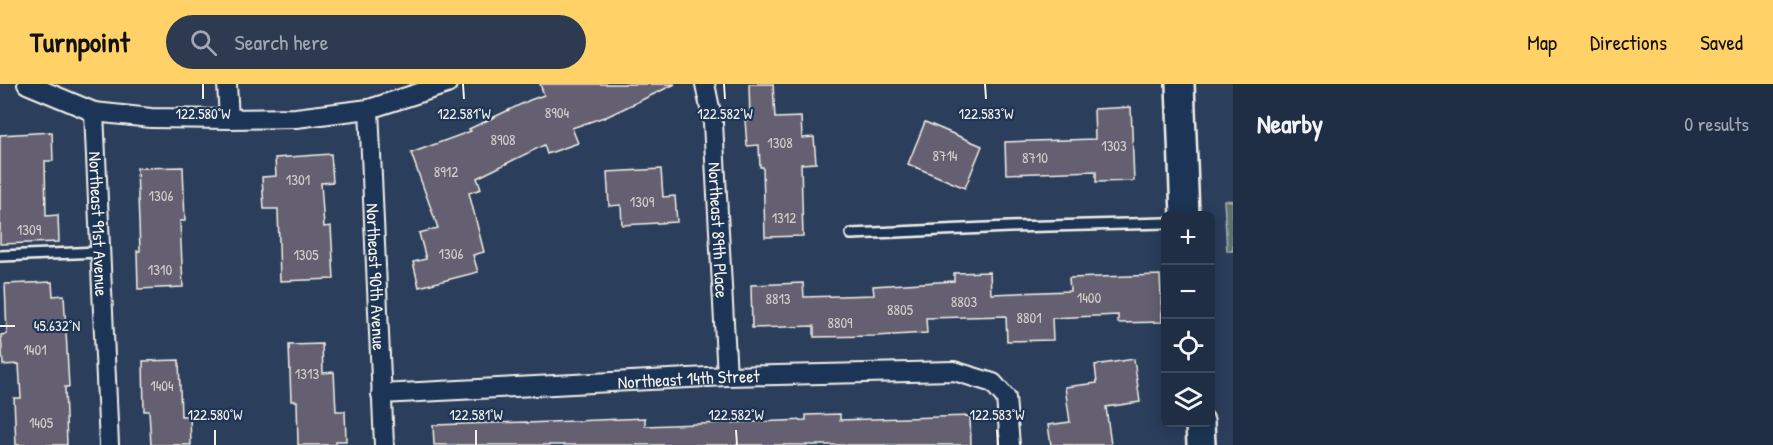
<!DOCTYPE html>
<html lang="en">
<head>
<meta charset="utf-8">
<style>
	body { margin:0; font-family:"Patrick Hand",sans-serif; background:#2d3a50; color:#f1f3f6 }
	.controls { position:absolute; right:18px; bottom:18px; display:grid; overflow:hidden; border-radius:9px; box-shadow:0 3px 15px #0003 }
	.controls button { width:54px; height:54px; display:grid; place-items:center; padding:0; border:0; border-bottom:2px solid #3d4a5e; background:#202e45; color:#f1f3f6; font:30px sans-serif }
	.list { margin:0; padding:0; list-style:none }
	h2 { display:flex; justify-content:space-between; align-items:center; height:78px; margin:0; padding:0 24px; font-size:26px }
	h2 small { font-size:20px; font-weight:400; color:#a2a8b3 }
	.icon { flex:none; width:33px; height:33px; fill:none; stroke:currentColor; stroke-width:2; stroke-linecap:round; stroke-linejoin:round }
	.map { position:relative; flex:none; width:1233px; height:361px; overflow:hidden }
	header { display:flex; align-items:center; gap:36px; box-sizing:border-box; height:84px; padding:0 30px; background:#ffd166; color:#111 }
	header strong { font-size:28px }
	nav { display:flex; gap:33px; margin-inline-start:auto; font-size:21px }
	.search { width:420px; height:54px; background:#2d3a50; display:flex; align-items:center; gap:15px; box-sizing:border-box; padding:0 21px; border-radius:33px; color:#a2a8b3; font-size:22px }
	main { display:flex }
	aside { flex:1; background:#202e45 }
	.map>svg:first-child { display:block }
</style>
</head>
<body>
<header>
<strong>Turnpoint</strong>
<div class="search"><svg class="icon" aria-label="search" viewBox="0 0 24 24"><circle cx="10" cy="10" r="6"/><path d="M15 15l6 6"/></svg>Search here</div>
<nav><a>Map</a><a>Directions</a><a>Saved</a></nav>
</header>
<main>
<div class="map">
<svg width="1233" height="361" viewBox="0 0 1233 361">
	<rect width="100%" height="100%" fill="#2b3e5c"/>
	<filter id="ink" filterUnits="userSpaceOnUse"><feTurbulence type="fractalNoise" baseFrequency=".0167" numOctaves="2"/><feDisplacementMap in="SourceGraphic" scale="12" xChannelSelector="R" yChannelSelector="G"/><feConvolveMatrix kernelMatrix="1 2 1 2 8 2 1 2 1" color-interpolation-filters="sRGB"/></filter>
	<g filter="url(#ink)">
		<!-- green -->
		<path fill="#5f736e" stroke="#aab2ab" stroke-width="1.5" d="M 1224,116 L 1233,117 L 1233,167 L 1227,167 Z"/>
		<!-- building -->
		<g fill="#656071" stroke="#f4f1e8" stroke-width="1.5">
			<path d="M 540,0 L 675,0 L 604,34 L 604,33 L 572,44 L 578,59 L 547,70 L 544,61 L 477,94 L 481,105 L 469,109 L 484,168 L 473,171 L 478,188 L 419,203 L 413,178 L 426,175 L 419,149 L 438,144 L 411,69 L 471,47 L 469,45 L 530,16 L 544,11 Z"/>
			<path d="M 749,0 L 773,0 L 775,34 L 801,33 L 802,54 L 814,53 L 816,79 L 801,80 L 803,152 L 765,153 L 763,83 L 760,83 L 759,61 L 747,62 L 745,36 L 750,36 Z"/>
			<path d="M 1131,23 L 1134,97 L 1096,98 L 1096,87 L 1006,90 L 1005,58 L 1095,55 L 1094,25 Z"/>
			<path d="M 925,38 L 982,62 L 965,104 L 908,80 Z"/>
			<path d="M 52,48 L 53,77 L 45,77 L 46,132 L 58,131 L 59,158 L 0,160 L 0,51 Z"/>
			<path d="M 331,70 L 333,98 L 321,99 L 324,143 L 331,142 L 334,195 L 280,197 L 278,125 L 264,125 L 262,93 L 276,92 L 275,74 Z"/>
			<path d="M 183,83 L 185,137 L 180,137 L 183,203 L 138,205 L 137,167 L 140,167 L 137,84 Z"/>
			<path d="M 661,85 L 663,113 L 675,112 L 677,138 L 622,141 L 621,121 L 609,122 L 607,88 Z"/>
			<path d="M 990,188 L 991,210 L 1070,207 L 1069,194 L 1160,191 L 1162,238 L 1118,239 L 1118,231 L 1052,234 L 1053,256 L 1007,257 L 1006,232 L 926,234 L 927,249 L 876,252 L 814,253 L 814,242 L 752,244 L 751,201 L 803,199 L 804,213 L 874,211 L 873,202 L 954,197 L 954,189 Z"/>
			<path d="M 52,198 L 53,212 L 64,211 L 69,303 L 65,303 L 67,361 L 16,361 L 14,314 L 21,314 L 19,280 L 3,281 L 1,251 L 7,250 L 5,200 Z"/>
			<path d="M 322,260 L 323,289 L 334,288 L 336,327 L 345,327 L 346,357 L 336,357 L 336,361 L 298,361 L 297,317 L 291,317 L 289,261 Z"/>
			<path d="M 1134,275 L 1140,318 L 1106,323 L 1111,361 L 1051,361 L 1048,341 L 1070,338 L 1065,303 L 1097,299 L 1095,281 Z"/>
			<path d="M 179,276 L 181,332 L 190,332 L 191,361 L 151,361 L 149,327 L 144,327 L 143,277 Z"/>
			<path d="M 840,330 L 840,336 L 970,332 L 971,361 L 434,361 L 433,341 L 527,338 L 527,339 L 645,334 L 645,342 L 806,336 L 806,331 Z"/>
		</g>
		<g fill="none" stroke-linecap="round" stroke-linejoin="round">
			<!-- lane casing -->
			<g stroke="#f4f1e8" stroke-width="14">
				<g id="lane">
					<path d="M 851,150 L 1010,143 L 1166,139"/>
					<path d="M 0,172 L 100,168"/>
				</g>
			</g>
			<!-- street casing -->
			<g stroke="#f4f1e8" stroke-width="22">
				<g id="street">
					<path d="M 27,0 L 94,28 L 151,34 L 229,35 L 296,34 L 369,25 L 447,0"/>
					<path d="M 227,0 L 229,35"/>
					<path id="s1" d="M 705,0 L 713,39 L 727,292"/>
					<path id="s2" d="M 369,25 L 384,361"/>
					<path id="s3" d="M 94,28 L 109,361"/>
					<path id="s4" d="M 381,310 L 727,292 L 954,287 L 993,299 L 1006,314 L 1010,361"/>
				</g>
			</g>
			<!-- secondary casing -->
			<g stroke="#f4f1e8" stroke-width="32">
				<g id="secondary">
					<path d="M 1180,0 L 1185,132"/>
					<path d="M 1200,338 L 1201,361"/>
				</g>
			</g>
			<!-- lane -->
			<use href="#lane" stroke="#1d3557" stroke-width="9"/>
			<!-- street -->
			<use href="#street" stroke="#1d3557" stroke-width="18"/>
			<!-- secondary -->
			<use href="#secondary" stroke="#1d3557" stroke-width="27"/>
		</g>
	</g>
	<!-- ticks -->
	<path fill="none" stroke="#f4f1e8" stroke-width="2" d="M 203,0 L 203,15M 463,0 L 464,15M 724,0 L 725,15M 985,0 L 986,15M 0,242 L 15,242M 215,346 L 215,361M 476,346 L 476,361M 736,346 L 737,361M 997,346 L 998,361"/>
	<g text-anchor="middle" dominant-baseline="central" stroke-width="4.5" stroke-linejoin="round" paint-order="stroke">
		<!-- number labels -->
		<g font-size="15" fill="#d0cdca">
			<text x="557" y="28">8904</text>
			<text x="503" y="55">8908</text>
			<text x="780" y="58">1308</text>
			<text x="1114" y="61">1303</text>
			<text x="945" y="71">8714</text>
			<text x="1035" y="73">8710</text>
			<text x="446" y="87">8912</text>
			<text x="298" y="95">1301</text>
			<text x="161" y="111">1306</text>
			<text x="642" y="117">1309</text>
			<text x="784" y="133">1312</text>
			<text x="29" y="145">1309</text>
			<text x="451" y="169">1306</text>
			<text x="306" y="170">1305</text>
			<text x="160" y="185">1310</text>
			<text x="1089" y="213">1400</text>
			<text x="778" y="214">8813</text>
			<text x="964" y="217">8803</text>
			<text x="900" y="225">8805</text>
			<text x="1029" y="233">8801</text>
			<text x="840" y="238">8809</text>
			<text x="35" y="265">1401</text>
			<text x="307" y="289">1313</text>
			<text x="162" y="301">1404</text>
			<text x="41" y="338">1405</text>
		</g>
		<!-- street labels -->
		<g font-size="18" fill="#f4f1e8" stroke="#1d3557">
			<text stroke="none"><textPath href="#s3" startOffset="112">Northeast 91st Avenue</textPath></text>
			<text stroke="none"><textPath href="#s1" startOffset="147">Northeast 89th Place</textPath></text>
			<text stroke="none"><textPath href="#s2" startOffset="168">Northeast 90th Avenue</textPath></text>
			<text stroke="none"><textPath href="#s4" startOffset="308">Northeast 14th Street</textPath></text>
		</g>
	</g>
	<g font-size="15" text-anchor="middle" fill="#f4f1e8" stroke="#1d3557" stroke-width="4.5" stroke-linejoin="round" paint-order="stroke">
		<text x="203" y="35">122.580°W</text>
		<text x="464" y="35">122.581°W</text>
		<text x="725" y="35">122.582°W</text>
		<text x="986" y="35">122.583°W</text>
		<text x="57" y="247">45.632°N</text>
		<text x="215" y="336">122.580°W</text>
		<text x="476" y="336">122.581°W</text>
		<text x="736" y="336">122.582°W</text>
		<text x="997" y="336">122.583°W</text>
	</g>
</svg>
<div class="controls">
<button>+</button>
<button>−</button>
<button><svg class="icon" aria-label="locate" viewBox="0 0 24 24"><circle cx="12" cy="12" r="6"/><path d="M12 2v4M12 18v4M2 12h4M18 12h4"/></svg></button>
<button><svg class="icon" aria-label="layers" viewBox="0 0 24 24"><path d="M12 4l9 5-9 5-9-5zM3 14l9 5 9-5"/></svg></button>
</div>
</div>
<aside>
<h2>Nearby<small>0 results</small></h2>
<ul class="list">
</ul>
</aside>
</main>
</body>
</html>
